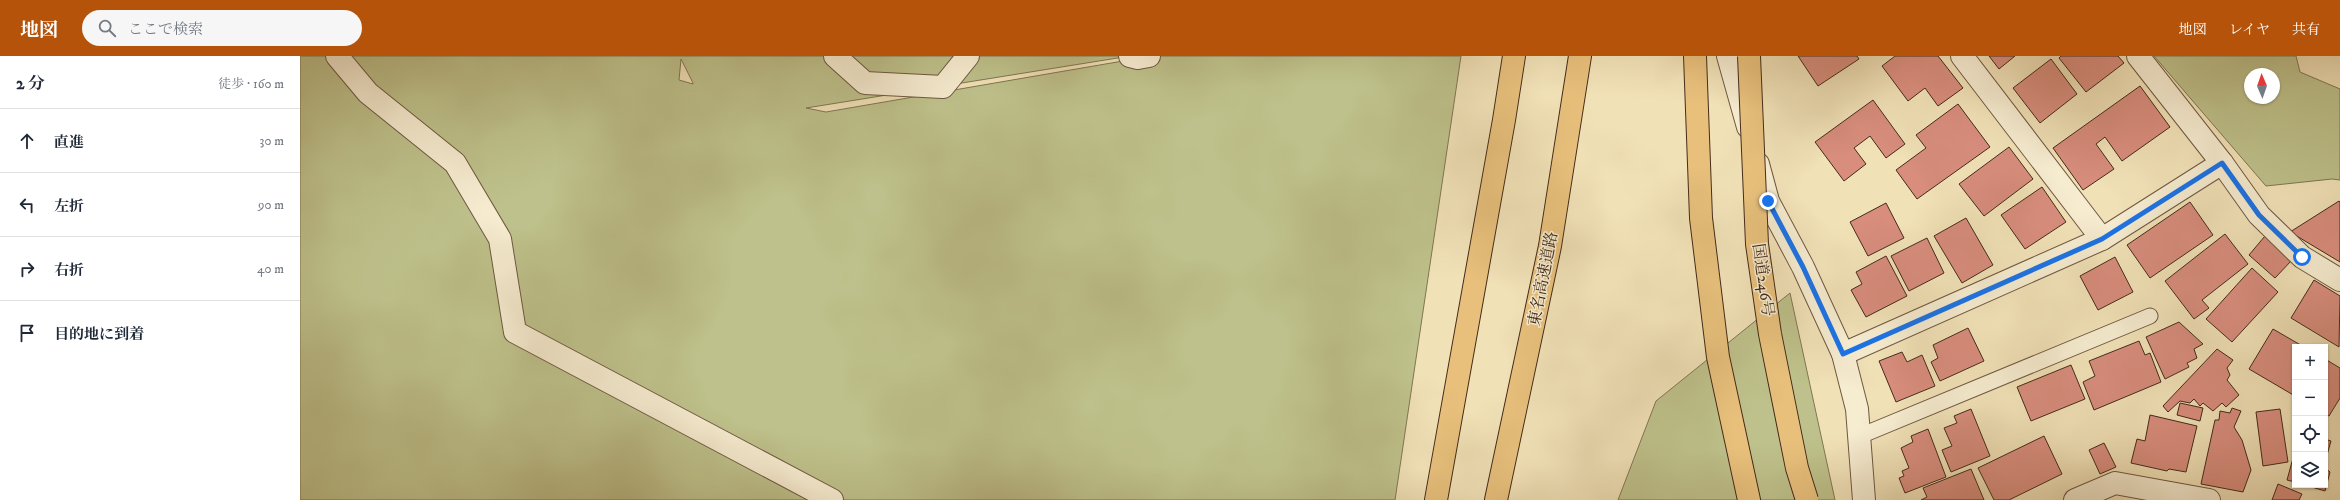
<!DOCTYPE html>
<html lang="ja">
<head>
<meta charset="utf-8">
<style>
	body { margin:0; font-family:"IM FELL DW Pica","Noto Serif JP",serif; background:#f6f6f7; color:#1f2937 }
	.controls { position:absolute; right:12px; bottom:12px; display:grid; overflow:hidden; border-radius:0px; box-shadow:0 1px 3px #0004 }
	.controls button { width:36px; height:36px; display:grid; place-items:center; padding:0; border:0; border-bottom:1px solid #e0e1e3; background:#fff; color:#1f2937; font:20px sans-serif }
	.compass { position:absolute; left:1944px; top:12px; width:36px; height:36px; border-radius:50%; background:#fff; box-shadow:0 1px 3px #0004; rotate:358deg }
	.stop { position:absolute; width:12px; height:12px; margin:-9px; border:3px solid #1a73e8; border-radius:50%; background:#fff }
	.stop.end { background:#1a73e8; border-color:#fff; box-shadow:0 1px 4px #0008 }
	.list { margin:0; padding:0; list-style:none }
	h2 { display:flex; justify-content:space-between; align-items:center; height:52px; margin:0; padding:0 16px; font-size:17px }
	h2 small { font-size:13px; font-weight:400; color:#747a83 }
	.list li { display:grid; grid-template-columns:26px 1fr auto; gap:12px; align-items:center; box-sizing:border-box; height:64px; padding:0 16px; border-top:1px solid #e0e1e3 }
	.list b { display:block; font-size:15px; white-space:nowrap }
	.list em { font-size:13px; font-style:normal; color:#747a83 }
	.icon { flex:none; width:22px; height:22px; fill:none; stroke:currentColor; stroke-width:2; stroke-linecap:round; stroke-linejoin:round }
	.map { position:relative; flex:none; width:2040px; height:444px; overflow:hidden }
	header { display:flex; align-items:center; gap:24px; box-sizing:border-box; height:56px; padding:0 20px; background:#b45309; color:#fff }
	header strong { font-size:19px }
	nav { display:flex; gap:22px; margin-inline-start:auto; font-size:14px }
	.search { width:280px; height:36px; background:#f6f6f7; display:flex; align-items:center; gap:10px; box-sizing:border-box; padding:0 14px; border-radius:22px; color:#747a83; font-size:15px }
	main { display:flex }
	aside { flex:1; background:#fff }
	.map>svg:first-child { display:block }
</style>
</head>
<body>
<header>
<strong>地図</strong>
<div class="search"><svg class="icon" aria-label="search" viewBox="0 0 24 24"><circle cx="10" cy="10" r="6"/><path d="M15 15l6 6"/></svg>ここで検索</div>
<nav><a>地図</a><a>レイヤ</a><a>共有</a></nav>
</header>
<main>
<aside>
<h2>2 分<small>徒歩 · 160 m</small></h2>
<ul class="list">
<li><svg class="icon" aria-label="ahead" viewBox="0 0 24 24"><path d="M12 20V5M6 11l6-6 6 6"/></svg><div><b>直進</b></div><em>30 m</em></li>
<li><svg class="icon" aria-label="left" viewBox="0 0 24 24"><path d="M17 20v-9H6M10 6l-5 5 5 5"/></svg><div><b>左折</b></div><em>90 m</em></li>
<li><svg class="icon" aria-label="right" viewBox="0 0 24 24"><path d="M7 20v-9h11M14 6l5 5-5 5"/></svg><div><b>右折</b></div><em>40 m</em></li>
<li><svg class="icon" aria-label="arrive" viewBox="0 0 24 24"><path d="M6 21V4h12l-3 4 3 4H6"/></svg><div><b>目的地に到着</b></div></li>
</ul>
</aside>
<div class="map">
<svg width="2040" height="444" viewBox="0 0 2040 444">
	<rect width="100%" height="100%" fill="#f1e1b7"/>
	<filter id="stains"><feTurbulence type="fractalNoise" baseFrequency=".005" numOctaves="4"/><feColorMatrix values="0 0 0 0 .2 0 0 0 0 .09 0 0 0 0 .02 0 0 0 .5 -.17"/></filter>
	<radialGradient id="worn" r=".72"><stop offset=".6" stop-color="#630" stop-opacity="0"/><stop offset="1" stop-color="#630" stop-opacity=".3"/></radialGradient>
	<!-- green -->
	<g fill="#bec18b" stroke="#817652" fill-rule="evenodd">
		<path d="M 0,0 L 830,0 L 506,52 L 526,56 L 852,0 L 1161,0 L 1095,444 L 0,444 ZM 381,3 L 393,27 L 393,28 L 379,24 Z"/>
		<path d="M 1854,0 L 1996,0 L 2000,16 L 2040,33 L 2040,124 L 2032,123 L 1966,130 ZM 1950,18 L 1974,18 L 1974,42 L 1950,42 Z"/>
		<path d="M 1490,237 L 1535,444 L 1318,444 L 1356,345 Z"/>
	</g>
	<!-- building -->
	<g fill="#d88d7d" stroke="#442b1a">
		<path d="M 1498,0 L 1557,0 L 1559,3 L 1518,30 Z"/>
		<path d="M 1595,0 L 1638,0 L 1663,32 L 1638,50 L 1625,32 L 1608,45 L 1582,10 Z"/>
		<path d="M 1689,0 L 1715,0 L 1699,13 Z"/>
		<path d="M 1761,0 L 1818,0 L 1824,7 L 1786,36 L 1759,2 Z"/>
		<path d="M 1751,3 L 1777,38 L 1740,67 L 1713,32 Z"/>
		<path d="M 1840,30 L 1870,71 L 1822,105 L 1805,81 L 1796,88 L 1814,113 L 1783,134 L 1753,92 Z"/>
		<path d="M 1573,44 L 1605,88 L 1586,102 L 1570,80 L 1554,92 L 1566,108 L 1544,125 L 1515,86 Z"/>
		<path d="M 1658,48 L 1690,91 L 1617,143 L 1596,114 L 1626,92 L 1616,79 Z"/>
		<path d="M 1709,91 L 1733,123 L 1684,160 L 1659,128 Z"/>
		<path d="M 1742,131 L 1766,166 L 1725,193 L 1701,159 Z"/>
		<path d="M 2039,145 L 2040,146 L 2040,206 L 1990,176 Z"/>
		<path d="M 1890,146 L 1913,179 L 1850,222 L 1827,189 Z"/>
		<path d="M 1586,147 L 1604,182 L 1568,200 L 1550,166 Z"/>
		<path d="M 1666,162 L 1693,209 L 1662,227 L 1634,180 Z"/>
		<path d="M 1925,178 L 1948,208 L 1902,244 L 1909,252 L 1894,263 L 1865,225 Z"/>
		<path d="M 1965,180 L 1992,204 L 1975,222 L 1949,199 Z"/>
		<path d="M 1627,182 L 1644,217 L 1609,235 L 1591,200 Z"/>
		<path d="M 1586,200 L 1607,240 L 1566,261 L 1551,234 L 1562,228 L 1556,216 Z"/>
		<path d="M 1815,201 L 1833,236 L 1798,254 L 1780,220 Z"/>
		<path d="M 1952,212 L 1978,236 L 1932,286 L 1906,263 Z"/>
		<path d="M 2014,224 L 2040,240 L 2039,291 L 1991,262 Z"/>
		<path d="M 1879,266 L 1903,288 L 1894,293 L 1897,302 L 1887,307 L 1889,311 L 1865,323 L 1846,281 Z"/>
		<path d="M 1668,272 L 1684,305 L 1640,325 L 1631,306 L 1638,302 L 1633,289 Z"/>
		<path d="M 1973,273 L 2004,291 L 1995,291 L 1995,340 L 1949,313 Z"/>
		<path d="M 1839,285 L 1845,299 L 1850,297 L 1861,326 L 1794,354 L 1783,326 L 1795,320 L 1789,305 Z"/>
		<path d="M 1917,293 L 1933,304 L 1927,312 L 1930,319 L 1927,324 L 1939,339 L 1926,351 L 1922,347 L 1913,355 L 1903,347 L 1900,350 L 1894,343 L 1890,347 L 1880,345 L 1868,356 L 1863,350 Z"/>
		<path d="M 1602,296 L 1607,306 L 1622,299 L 1635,330 L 1596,346 L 1579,305 Z"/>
		<path d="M 2025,303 L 2040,312 L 2040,342 L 2029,360 L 2025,358 Z"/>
		<path d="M 1771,309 L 1785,343 L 1731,365 L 1717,331 Z"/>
		<path d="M 1880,347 L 1903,352 L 1900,365 L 1877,359 Z"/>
		<path d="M 1932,352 L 1941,355 L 1934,371 L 1942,384 L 1951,414 L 1943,436 L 1901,428 L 1915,364 L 1919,364 L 1920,355 L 1930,357 Z"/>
		<path d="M 1671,353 L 1690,400 L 1651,416 L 1642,394 L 1652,390 L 1644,372 L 1657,367 L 1654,360 Z"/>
		<path d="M 1980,353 L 1988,406 L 1963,410 L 1956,356 Z"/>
		<path d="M 1850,359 L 1897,370 L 1886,416 L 1869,413 L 1867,415 L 1831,407 L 1837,383 L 1845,385 Z"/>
		<path d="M 1628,373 L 1646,421 L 1605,437 L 1599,422 L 1604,420 L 1602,415 L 1609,412 L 1601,392 L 1613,386 L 1611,380 Z"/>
		<path d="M 1744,380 L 1762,418 L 1709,444 L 1694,444 L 1678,412 Z"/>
		<path d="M 2025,383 L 2031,385 L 2025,406 Z"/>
		<path d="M 1804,387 L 1816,411 L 1800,418 L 1789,394 Z"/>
		<path d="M 1995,395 L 1995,426 L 1987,424 Z"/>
		<path d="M 2025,412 L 2030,416 L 2025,435 L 2005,429 L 2025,429 Z"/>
		<path d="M 1671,413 L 1684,444 L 1621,444 L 1627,441 L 1623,432 Z"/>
		<path d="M 1978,428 L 2002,438 L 1999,444 L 1972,444 Z"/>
	</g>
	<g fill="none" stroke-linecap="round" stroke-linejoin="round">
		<!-- service casing -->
		<g stroke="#6f5841" stroke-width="17">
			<path id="service" d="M 1560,380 L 1850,260"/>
		</g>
		<!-- minor casing -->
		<g stroke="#6f5841" stroke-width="24">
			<g id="minor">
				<path d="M 37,0 L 68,37 L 155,107 L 200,183 L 215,276 L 532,444"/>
				<path d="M 535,0 L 565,27 L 643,31 L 668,0"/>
				<path d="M 830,0 L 838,2 L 849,0"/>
				<path d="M 1662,0 L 1802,183"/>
				<path d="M 1838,0 L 1922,107 L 1959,159 L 2002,201 L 2040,224"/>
				<path d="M 1543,298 L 1802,183 L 1922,107"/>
				<path d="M 1775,444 L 1815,427 L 1909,444"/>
			</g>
		</g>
		<!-- tertiary casing -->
		<g stroke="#6f5841" stroke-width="24">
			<g id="tertiary">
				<path d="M 1428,0 L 1448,71"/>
				<path d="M 1458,108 L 1468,145 L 1503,211 L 1543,298 L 1557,353 L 1564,444"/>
			</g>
		</g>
		<!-- trunk casing -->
		<g stroke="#442b1a" stroke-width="24">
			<path id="trunk" d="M 1395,0 L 1401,162 L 1418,301 L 1449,444"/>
		</g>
		<!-- motorway casing -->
		<g stroke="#442b1a" stroke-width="24">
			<g id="motorway">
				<path d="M 1136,444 L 1204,64 L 1214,0"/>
				<path d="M 1196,444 L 1250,190 L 1280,0"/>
			</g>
		</g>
		<!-- service -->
		<use href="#service" stroke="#f6ecd0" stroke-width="15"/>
		<!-- minor -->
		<use href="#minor" stroke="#f6ecd0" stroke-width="22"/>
		<!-- tertiary -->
		<use href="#tertiary" stroke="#f6ecd0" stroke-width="22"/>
		<!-- trunk -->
		<use href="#trunk" stroke="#e8c07c" stroke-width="22"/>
		<!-- motorway -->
		<use href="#motorway" stroke="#e8c07c" stroke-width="22"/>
		<!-- trunk-bridge casing -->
		<g stroke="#442b1a" stroke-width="24" stroke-linecap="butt">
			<path id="trunk-bridge" d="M 1449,0 L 1457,188 L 1470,278 L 1497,412 L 1507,444"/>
		</g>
		<!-- trunk-bridge -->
		<use href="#trunk-bridge" stroke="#e8c07c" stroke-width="22"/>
	</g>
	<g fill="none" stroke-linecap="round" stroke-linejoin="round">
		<!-- route -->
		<path stroke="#1a73e8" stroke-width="5" d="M 1468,145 L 1503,211 L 1543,298 L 1802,183 L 1922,107 L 1959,159 L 2002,201"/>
	</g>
	<g text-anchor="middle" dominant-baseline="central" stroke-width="3" stroke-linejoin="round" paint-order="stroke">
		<!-- street labels -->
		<g font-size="16" fill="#442b1a" stroke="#f6ecd0">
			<text transform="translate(1243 223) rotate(-79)">東名高速道路</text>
			<text transform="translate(1463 224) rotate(82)">国道246号</text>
		</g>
	</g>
	<rect width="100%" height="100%" filter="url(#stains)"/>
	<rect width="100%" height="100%" fill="url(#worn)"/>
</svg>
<div class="controls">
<button>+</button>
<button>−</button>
<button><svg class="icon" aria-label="locate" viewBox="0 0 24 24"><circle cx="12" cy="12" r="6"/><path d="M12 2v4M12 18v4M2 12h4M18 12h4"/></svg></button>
<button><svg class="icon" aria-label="layers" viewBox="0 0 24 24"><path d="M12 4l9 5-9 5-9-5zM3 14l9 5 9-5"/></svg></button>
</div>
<svg class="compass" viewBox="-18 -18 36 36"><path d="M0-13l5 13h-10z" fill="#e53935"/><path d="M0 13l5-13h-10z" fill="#747a83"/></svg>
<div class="stop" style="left:2002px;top:201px"></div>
<div class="stop end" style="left:1468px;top:145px"></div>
</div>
</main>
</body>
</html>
